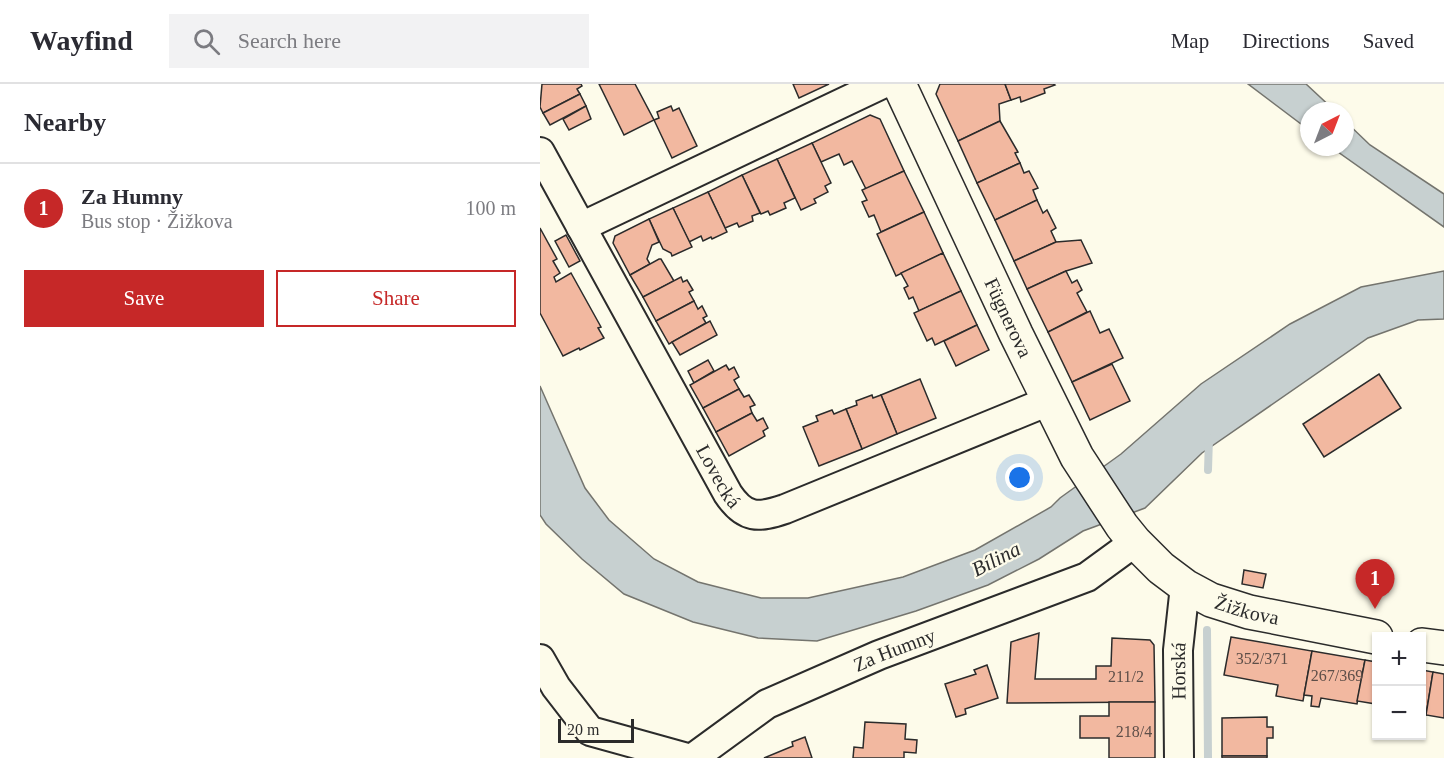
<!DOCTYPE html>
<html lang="en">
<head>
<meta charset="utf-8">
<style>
	body { margin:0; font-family:"Times New Roman",serif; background:#f2f2f3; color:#2b2b33 }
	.controls { position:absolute; right:18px; bottom:18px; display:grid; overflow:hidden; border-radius:0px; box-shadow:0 2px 4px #0004 }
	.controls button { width:54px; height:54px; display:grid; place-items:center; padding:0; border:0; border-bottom:2px solid #e1e1e2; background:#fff; color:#2b2b33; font:30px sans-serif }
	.compass { position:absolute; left:760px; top:18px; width:54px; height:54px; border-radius:50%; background:#fff; box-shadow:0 2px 4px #0004; rotate:42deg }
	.scale { position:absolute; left:18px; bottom:15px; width:76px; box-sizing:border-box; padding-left:6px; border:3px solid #2b2b2b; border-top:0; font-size:16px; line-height:21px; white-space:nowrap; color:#2b2b2b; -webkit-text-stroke:4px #fdfbea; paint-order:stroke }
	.you { position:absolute; left:480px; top:394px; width:21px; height:21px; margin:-15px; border:4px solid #fff; border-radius:50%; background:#1a73e8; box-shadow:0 0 0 9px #1a73e833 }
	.badge { display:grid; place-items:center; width:39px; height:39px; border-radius:50%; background:#c62828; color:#fff; font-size:20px; font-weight:700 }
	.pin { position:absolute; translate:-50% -50px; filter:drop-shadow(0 2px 3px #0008) }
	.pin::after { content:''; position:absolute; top:32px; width:21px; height:18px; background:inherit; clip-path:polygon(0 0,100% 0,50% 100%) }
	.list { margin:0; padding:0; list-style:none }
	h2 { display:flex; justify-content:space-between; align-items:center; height:78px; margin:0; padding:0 24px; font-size:26px }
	h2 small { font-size:20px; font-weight:400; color:#7c7c81 }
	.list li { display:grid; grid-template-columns:39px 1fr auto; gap:18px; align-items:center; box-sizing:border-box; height:90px; padding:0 24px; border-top:2px solid #e1e1e2 }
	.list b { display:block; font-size:22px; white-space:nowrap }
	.list p { margin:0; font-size:20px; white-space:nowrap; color:#7c7c81 }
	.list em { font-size:20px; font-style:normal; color:#7c7c81 }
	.actions { display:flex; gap:12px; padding:18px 24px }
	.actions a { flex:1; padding:14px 0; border:2px solid #c62828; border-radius:0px; text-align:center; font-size:21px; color:#c62828 }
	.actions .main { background:#c62828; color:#fff }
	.icon { flex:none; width:33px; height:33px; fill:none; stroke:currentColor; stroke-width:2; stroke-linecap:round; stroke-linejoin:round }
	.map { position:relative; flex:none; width:904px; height:674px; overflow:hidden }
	header { display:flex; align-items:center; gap:36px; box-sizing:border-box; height:84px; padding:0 30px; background:#fff; border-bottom:2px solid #e1e1e2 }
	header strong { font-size:28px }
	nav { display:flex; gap:33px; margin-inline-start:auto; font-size:21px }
	.search { width:420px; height:54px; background:#f2f2f3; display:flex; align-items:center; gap:15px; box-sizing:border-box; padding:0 21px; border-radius:0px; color:#7c7c81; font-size:22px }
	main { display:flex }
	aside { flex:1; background:#fff }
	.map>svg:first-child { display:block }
</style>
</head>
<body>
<header>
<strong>Wayfind</strong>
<div class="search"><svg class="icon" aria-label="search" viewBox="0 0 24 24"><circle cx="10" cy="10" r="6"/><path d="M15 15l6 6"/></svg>Search here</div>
<nav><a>Map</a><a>Directions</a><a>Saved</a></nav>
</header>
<main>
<aside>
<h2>Nearby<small></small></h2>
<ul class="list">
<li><span class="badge">1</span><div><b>Za Humny</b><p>Bus stop · Žižkova</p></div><em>100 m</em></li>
</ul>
<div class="actions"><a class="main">Save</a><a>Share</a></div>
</aside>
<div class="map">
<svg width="904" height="674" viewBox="0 0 904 674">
	<rect width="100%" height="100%" fill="#fdfbea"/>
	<!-- water -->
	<g fill="#c7d0d0" stroke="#74746e" stroke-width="1.5">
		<path d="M 708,0 L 766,0 L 795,27 L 769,27 L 769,46 Z"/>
		<path d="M 805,37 L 830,61 L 904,110 L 904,143 L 791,63 L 805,63 Z"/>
		<path d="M 904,187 L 904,235 L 878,236 L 828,254 L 662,369 L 605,424 L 543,447 L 499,475 L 448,501 L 376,527 L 277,557 L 218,554 L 153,538 L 84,510 L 42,475 L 6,440 L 0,431 L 0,302 L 45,404 L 69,436 L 114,475 L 158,498 L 221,514 L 268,514 L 363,493 L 435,466 L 511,423 L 520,414 L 581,370 L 661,300 L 750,240 L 821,203 Z"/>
	</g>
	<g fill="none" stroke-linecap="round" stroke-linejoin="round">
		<!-- stream -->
		<g stroke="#c7d0d0" stroke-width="8">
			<path d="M 668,386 L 669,354"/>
			<path d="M 667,546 L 668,674"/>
		</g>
	</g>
	<!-- building -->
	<g fill="#f2b8a0" stroke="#2b2b2b" stroke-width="1.5">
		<path d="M 2,0 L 41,0 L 42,2 L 37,5 L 40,10 L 3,29 L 0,23 Z"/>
		<path d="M 59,0 L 95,0 L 114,36 L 84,51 Z"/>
		<path d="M 253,0 L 289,0 L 259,14 Z"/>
		<path d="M 400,0 L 465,0 L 471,16 L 459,20 L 460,37 L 418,57 L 396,10 Z"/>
		<path d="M 465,0 L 514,0 L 515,1 L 504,5 L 505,9 L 481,18 L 480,13 L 471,16 Z"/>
		<path d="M 40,10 L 46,22 L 10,41 L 3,29 Z"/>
		<path d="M 46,22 L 51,35 L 29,46 L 23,35 Z"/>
		<path d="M 131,22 L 133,27 L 139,24 L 157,62 L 132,74 L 114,36 L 119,34 L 117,28 Z"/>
		<path d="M 330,31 L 340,35 L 364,87 L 326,105 L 312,77 L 304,81 L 299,70 L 281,78 L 272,59 Z"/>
		<path d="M 460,37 L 478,68 L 475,69 L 480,79 L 437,99 L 418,57 Z"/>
		<path d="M 272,59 L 291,99 L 285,102 L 288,108 L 274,115 L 276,119 L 261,126 L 237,75 Z"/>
		<path d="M 237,75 L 255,114 L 244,119 L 246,124 L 230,131 L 228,127 L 221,130 L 202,91 Z"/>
		<path d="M 480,79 L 484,89 L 489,87 L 498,104 L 493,106 L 497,116 L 455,136 L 437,99 Z"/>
		<path d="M 364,87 L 384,128 L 341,148 L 334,131 L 329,133 L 322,118 L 327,116 L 322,106 Z"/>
		<path d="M 202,91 L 220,129 L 212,132 L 213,137 L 199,143 L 197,139 L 185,144 L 168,108 Z"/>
		<path d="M 168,108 L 187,148 L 172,155 L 171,153 L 163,157 L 161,152 L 149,158 L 133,124 Z"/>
		<path d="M 497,116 L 503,129 L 507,126 L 516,144 L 511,147 L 516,158 L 474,177 L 455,136 Z"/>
		<path d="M 133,124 L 152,163 L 132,172 L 131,169 L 123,165 L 109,135 Z"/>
		<path d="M 384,128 L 403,169 L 356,192 L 337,150 Z"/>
		<path d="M 109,135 L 119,158 L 112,161 L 107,175 L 110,180 L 90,191 L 73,159 L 75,152 Z"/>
		<path d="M 0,144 L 17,175 L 13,177 L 20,189 L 14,193 L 16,198 L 31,189 L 61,243 L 58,244 L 64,254 L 40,266 L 39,264 L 23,272 L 0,229 Z"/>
		<path d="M 26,151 L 40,177 L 29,183 L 15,157 Z"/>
		<path d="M 541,156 L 552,179 L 526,187 L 487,205 L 474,177 L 516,158 Z"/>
		<path d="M 403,169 L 421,207 L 379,227 L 373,213 L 369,215 L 364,204 L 368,202 L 361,189 Z"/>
		<path d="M 119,175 L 121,175 L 134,197 L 103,213 L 90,191 Z"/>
		<path d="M 526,187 L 532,199 L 537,196 L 542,206 L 537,209 L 547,228 L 508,248 L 487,205 Z"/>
		<path d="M 141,193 L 143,198 L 147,196 L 153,206 L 149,208 L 154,217 L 116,237 L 103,213 Z"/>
		<path d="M 421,207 L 437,241 L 395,261 L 392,254 L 387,257 L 374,229 Z"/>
		<path d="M 154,217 L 158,225 L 162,222 L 167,232 L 163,234 L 166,239 L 129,260 L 116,237 Z"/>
		<path d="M 550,227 L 560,249 L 569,245 L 583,274 L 532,298 L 508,248 Z"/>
		<path d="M 170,237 L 177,251 L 140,271 L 132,258 Z"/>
		<path d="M 437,241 L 449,266 L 416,282 L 404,257 Z"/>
		<path d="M 168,276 L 174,287 L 154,299 L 148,287 Z"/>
		<path d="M 572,280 L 590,317 L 550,336 L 532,298 Z"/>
		<path d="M 186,281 L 189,286 L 194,283 L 199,293 L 194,296 L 199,305 L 163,324 L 150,301 Z"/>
		<path d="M 839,290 L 861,324 L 784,373 L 763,340 Z"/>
		<path d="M 380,295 L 396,334 L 357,350 L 341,311 Z"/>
		<path d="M 199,305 L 204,313 L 209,311 L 215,321 L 210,323 L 212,329 L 176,348 L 163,324 Z"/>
		<path d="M 332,311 L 333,314 L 341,311 L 357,350 L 322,365 L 306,325 L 317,321 L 316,317 Z"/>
		<path d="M 306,325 L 322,365 L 279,382 L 263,343 L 278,337 L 276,332 L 292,326 L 294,330 Z"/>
		<path d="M 212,329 L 217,337 L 223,334 L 228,344 L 223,347 L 225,352 L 189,372 L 176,348 Z"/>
		<path d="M 704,486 L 726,490 L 723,504 L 702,500 Z"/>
		<path d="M 499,549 L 495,595 L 556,595 L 556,582 L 571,582 L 572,554 L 610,556 L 614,561 L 615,618 L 467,619 L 471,558 Z"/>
		<path d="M 691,553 L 772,567 L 763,617 L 736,612 L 738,601 L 684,591 Z"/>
		<path d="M 772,567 L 825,576 L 817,620 L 781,614 L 779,623 L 771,622 L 772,612 L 764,611 Z"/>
		<path d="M 825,576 L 836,578 L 836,620 L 817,617 Z"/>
		<path d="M 447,581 L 458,614 L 425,625 L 426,630 L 416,633 L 405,600 L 436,590 L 434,586 Z"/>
		<path d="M 882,586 L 893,588 L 886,631 L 882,630 Z"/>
		<path d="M 893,588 L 904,590 L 904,634 L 886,631 Z"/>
		<path d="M 569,618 L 615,618 L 615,674 L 569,674 L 569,654 L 540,654 L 540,632 L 569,632 Z"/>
		<path d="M 727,633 L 727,643 L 733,643 L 733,654 L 727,654 L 727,672 L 682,672 L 682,634 Z"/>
		<path d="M 325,638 L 366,640 L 365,655 L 377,656 L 376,669 L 364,668 L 364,674 L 313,674 L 314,663 L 323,664 Z"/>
		<path d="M 265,653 L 272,674 L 224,674 L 253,662 L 252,658 Z"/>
		<rect x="682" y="672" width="45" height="2"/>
	</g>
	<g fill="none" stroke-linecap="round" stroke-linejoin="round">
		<!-- minor casing -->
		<g stroke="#2b2b2b" stroke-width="32">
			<g id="minor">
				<path id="s1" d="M 0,68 L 188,410 C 205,435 218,434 245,425 L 509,317"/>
				<path d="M 41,143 L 342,0"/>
				<path d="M 0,575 L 16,603 L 50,647 L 147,674"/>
				<path id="s2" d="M 153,674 L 227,620 L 339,571 L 547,493 L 595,458"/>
				<path id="s3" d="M 639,674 L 638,566 L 645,502"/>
			</g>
		</g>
		<!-- major casing -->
		<g stroke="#2b2b2b" stroke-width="36">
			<g id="major">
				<path id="s4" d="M 359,0 L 476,250 L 537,373 L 582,442 L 595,458 L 621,484 L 645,502 L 671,516 L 709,528 L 836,553"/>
				<path d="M 882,561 L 904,564"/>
			</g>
		</g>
		<!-- minor -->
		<use href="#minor" stroke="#fdfbea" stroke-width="28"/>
		<!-- major -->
		<use href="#major" stroke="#fdfbea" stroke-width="33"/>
	</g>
	<g text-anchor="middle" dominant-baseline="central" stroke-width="4.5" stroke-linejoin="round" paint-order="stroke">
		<!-- number labels -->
		<g font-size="16" fill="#5d4e48">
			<text x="722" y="574">352/371</text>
			<text x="797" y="591">267/369</text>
			<text x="586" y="592">211/2</text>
			<text x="594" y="647">218/4</text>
		</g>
		<!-- street labels -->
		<g font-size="20" fill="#2b2b2b" stroke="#fdfbea">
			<text stroke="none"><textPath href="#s4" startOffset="258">Fügnerova</textPath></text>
			<text stroke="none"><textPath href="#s1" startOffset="370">Lovecká</textPath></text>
			<text stroke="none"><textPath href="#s4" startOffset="650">Žižkova</textPath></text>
			<text stroke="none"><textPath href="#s2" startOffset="230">Za Humny</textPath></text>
			<text stroke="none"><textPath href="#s3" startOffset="87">Horská</textPath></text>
		</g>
		<!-- water labels -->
		<g font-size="21" font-style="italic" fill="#2b2b2b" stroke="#fdfbea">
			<text transform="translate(456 475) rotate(-27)">Bílina</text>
		</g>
	</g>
</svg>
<div class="controls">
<button>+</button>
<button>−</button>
</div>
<svg class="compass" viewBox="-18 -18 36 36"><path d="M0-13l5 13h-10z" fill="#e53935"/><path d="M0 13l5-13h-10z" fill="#7c7c81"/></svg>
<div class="scale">20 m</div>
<div class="you"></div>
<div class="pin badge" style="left:835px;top:525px">1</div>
</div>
</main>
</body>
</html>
